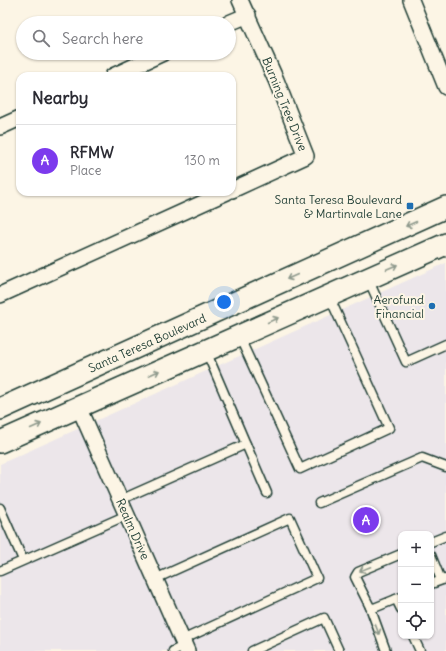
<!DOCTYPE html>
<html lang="en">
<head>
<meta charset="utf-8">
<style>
	body { margin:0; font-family:Delius,sans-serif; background:#f2f2f3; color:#2b2b33 }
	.controls { position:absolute; right:12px; bottom:12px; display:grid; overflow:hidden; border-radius:8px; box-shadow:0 1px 3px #0004 }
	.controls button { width:36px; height:36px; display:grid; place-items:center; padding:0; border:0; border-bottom:1px solid #e1e1e2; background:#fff; color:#2b2b33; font:20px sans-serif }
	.you { position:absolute; left:224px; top:302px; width:14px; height:14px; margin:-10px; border:3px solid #fff; border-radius:50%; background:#1a73e8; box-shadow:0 0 0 6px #1a73e833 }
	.badge { display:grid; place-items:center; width:26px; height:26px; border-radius:50%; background:#7c3aed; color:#fff; font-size:13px; font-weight:700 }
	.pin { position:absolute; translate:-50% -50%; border:2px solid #fff; box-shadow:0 1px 4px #0006 }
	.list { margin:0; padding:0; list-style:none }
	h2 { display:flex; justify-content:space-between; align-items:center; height:52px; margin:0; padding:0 16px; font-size:17px }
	h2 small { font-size:13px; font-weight:400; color:#7c7c81 }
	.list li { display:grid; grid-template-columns:26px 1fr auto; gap:12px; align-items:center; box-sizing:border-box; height:72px; padding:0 16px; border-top:1px solid #e1e1e2 }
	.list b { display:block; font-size:15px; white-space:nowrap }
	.list p { margin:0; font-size:13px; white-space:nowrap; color:#7c7c81 }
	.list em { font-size:13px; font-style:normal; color:#7c7c81 }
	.icon { flex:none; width:22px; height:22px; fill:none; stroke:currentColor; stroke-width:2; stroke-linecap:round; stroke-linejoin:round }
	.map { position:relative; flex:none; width:446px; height:651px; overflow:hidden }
	.search { position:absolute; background:#fff; box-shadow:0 1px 3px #0004; left:16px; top:16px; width:220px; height:44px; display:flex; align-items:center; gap:10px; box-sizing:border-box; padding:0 14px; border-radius:22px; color:#7c7c81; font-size:15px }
	.panel { position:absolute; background:#fff; box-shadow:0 1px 3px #0004; left:16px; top:72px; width:220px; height:124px; border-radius:12px }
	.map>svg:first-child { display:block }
</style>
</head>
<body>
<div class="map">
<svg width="446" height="651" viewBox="0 0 446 651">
	<rect width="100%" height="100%" fill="#fcf5e5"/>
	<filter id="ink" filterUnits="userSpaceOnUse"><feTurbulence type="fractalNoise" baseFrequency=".025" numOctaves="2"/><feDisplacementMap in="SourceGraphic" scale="8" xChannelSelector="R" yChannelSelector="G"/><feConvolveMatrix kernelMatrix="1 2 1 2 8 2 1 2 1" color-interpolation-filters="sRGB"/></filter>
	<g filter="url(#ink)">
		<!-- built -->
		<path fill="#ece6ea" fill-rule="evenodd" d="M 446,263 L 446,651 L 0,651 L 0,464 ZM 401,534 L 431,534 L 431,636 L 401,636 Z"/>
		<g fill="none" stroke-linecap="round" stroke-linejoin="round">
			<!-- lane casing -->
			<g stroke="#1f3d34" stroke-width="11">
				<g id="lane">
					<path d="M 368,279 L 406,362 L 446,344"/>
					<path d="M 239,336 L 300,469 L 389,428 L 329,296"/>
					<path d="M 206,351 L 267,493"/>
					<path d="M 120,500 L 246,444"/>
					<path d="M 319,503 L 422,458 L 446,467"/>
					<path d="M 0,508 L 23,560"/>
					<path d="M 431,542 L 446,536"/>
					<path d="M 401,554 L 358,572 L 355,577 L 370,607 L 374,608 L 401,597"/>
					<path d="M 431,555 L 441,580"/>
					<path d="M 0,571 L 127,515"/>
					<path d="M 155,579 L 290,518 L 317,578 L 182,640"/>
					<path d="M 431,584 L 445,579"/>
					<path d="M 396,599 L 401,609"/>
					<path d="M 370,607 L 386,651"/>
					<path d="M 413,636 L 420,651"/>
					<path d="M 173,651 L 185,645"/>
					<path d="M 252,651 L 324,618 L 339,651"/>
				</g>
			</g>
			<!-- street casing -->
			<g stroke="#1f3d34" stroke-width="18">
				<g id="street">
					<path d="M 411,0 L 446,87"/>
					<path d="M 229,23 L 248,15"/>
					<path d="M 113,76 L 163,53"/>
					<path d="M 0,127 L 20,118"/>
					<path d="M 232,190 L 306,156 L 276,80 L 240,0"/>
					<path d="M 0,295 L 227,192"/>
					<path d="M 79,407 L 187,651"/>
				</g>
			</g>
			<!-- secondary casing -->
			<g stroke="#1f3d34" stroke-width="24">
				<g id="secondary">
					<path d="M 0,409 L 446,207"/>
					<path d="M 0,442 L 446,244"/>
				</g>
			</g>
			<!-- lane -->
			<use href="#lane" stroke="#fcf5e5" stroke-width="8"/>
			<!-- street -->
			<use href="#street" stroke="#fcf5e5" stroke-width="15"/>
			<!-- secondary -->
			<use href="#secondary" stroke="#fcf5e5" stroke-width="21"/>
		</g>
		<!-- one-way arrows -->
		<defs><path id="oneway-shaft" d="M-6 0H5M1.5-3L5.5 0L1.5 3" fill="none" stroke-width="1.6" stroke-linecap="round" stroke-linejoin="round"/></defs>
		<g stroke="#8e998c">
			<use href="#oneway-shaft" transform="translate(411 224) rotate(156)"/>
			<use href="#oneway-shaft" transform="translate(392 267) rotate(-23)"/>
			<use href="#oneway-shaft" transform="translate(292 277) rotate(156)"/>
			<use href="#oneway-shaft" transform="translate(273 320) rotate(-24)"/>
			<use href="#oneway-shaft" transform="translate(154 373) rotate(-24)"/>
			<use href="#oneway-shaft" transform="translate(36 426) rotate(-24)"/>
			<use href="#oneway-shaft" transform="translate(365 569) rotate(158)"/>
			<use href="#oneway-shaft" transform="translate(377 629) rotate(69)"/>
		</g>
	</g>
	<!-- markers -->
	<g fill="#1f6fb2" stroke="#fcf5e5" stroke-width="1.5">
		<rect x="406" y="202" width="8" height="8" rx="2"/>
		<circle cx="432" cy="306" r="4"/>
	</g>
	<g text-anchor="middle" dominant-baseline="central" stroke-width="4" stroke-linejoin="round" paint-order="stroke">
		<!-- street labels -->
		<g font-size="12" fill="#1f3d34" stroke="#fcf5e5">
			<text transform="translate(285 104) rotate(68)">Burning Tree Drive</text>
			<text transform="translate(147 343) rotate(-24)">Santa Teresa Boulevard</text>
			<text transform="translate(133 529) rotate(66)">Realm Drive</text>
		</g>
		<!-- poi labels -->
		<g font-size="12" fill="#1f3d34" stroke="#fcf5e5" text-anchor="end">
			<text x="402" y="199">Santa Teresa Boulevard<tspan x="402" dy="14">&amp; Martinvale Lane</tspan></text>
			<text x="424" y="299">Aerofund<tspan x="424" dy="14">Financial</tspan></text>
		</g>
	</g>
</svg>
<div class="controls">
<button>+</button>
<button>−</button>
<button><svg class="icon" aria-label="locate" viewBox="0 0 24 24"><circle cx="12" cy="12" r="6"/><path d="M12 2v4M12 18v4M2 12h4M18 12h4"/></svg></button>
</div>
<div class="you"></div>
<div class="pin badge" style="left:366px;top:520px">A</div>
<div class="search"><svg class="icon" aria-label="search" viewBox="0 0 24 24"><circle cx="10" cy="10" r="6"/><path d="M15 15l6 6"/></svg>Search here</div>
<section class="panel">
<h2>Nearby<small></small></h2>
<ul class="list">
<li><span class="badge">A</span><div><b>RFMW</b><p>Place</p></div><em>130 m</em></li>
</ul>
</section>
</div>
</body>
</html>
